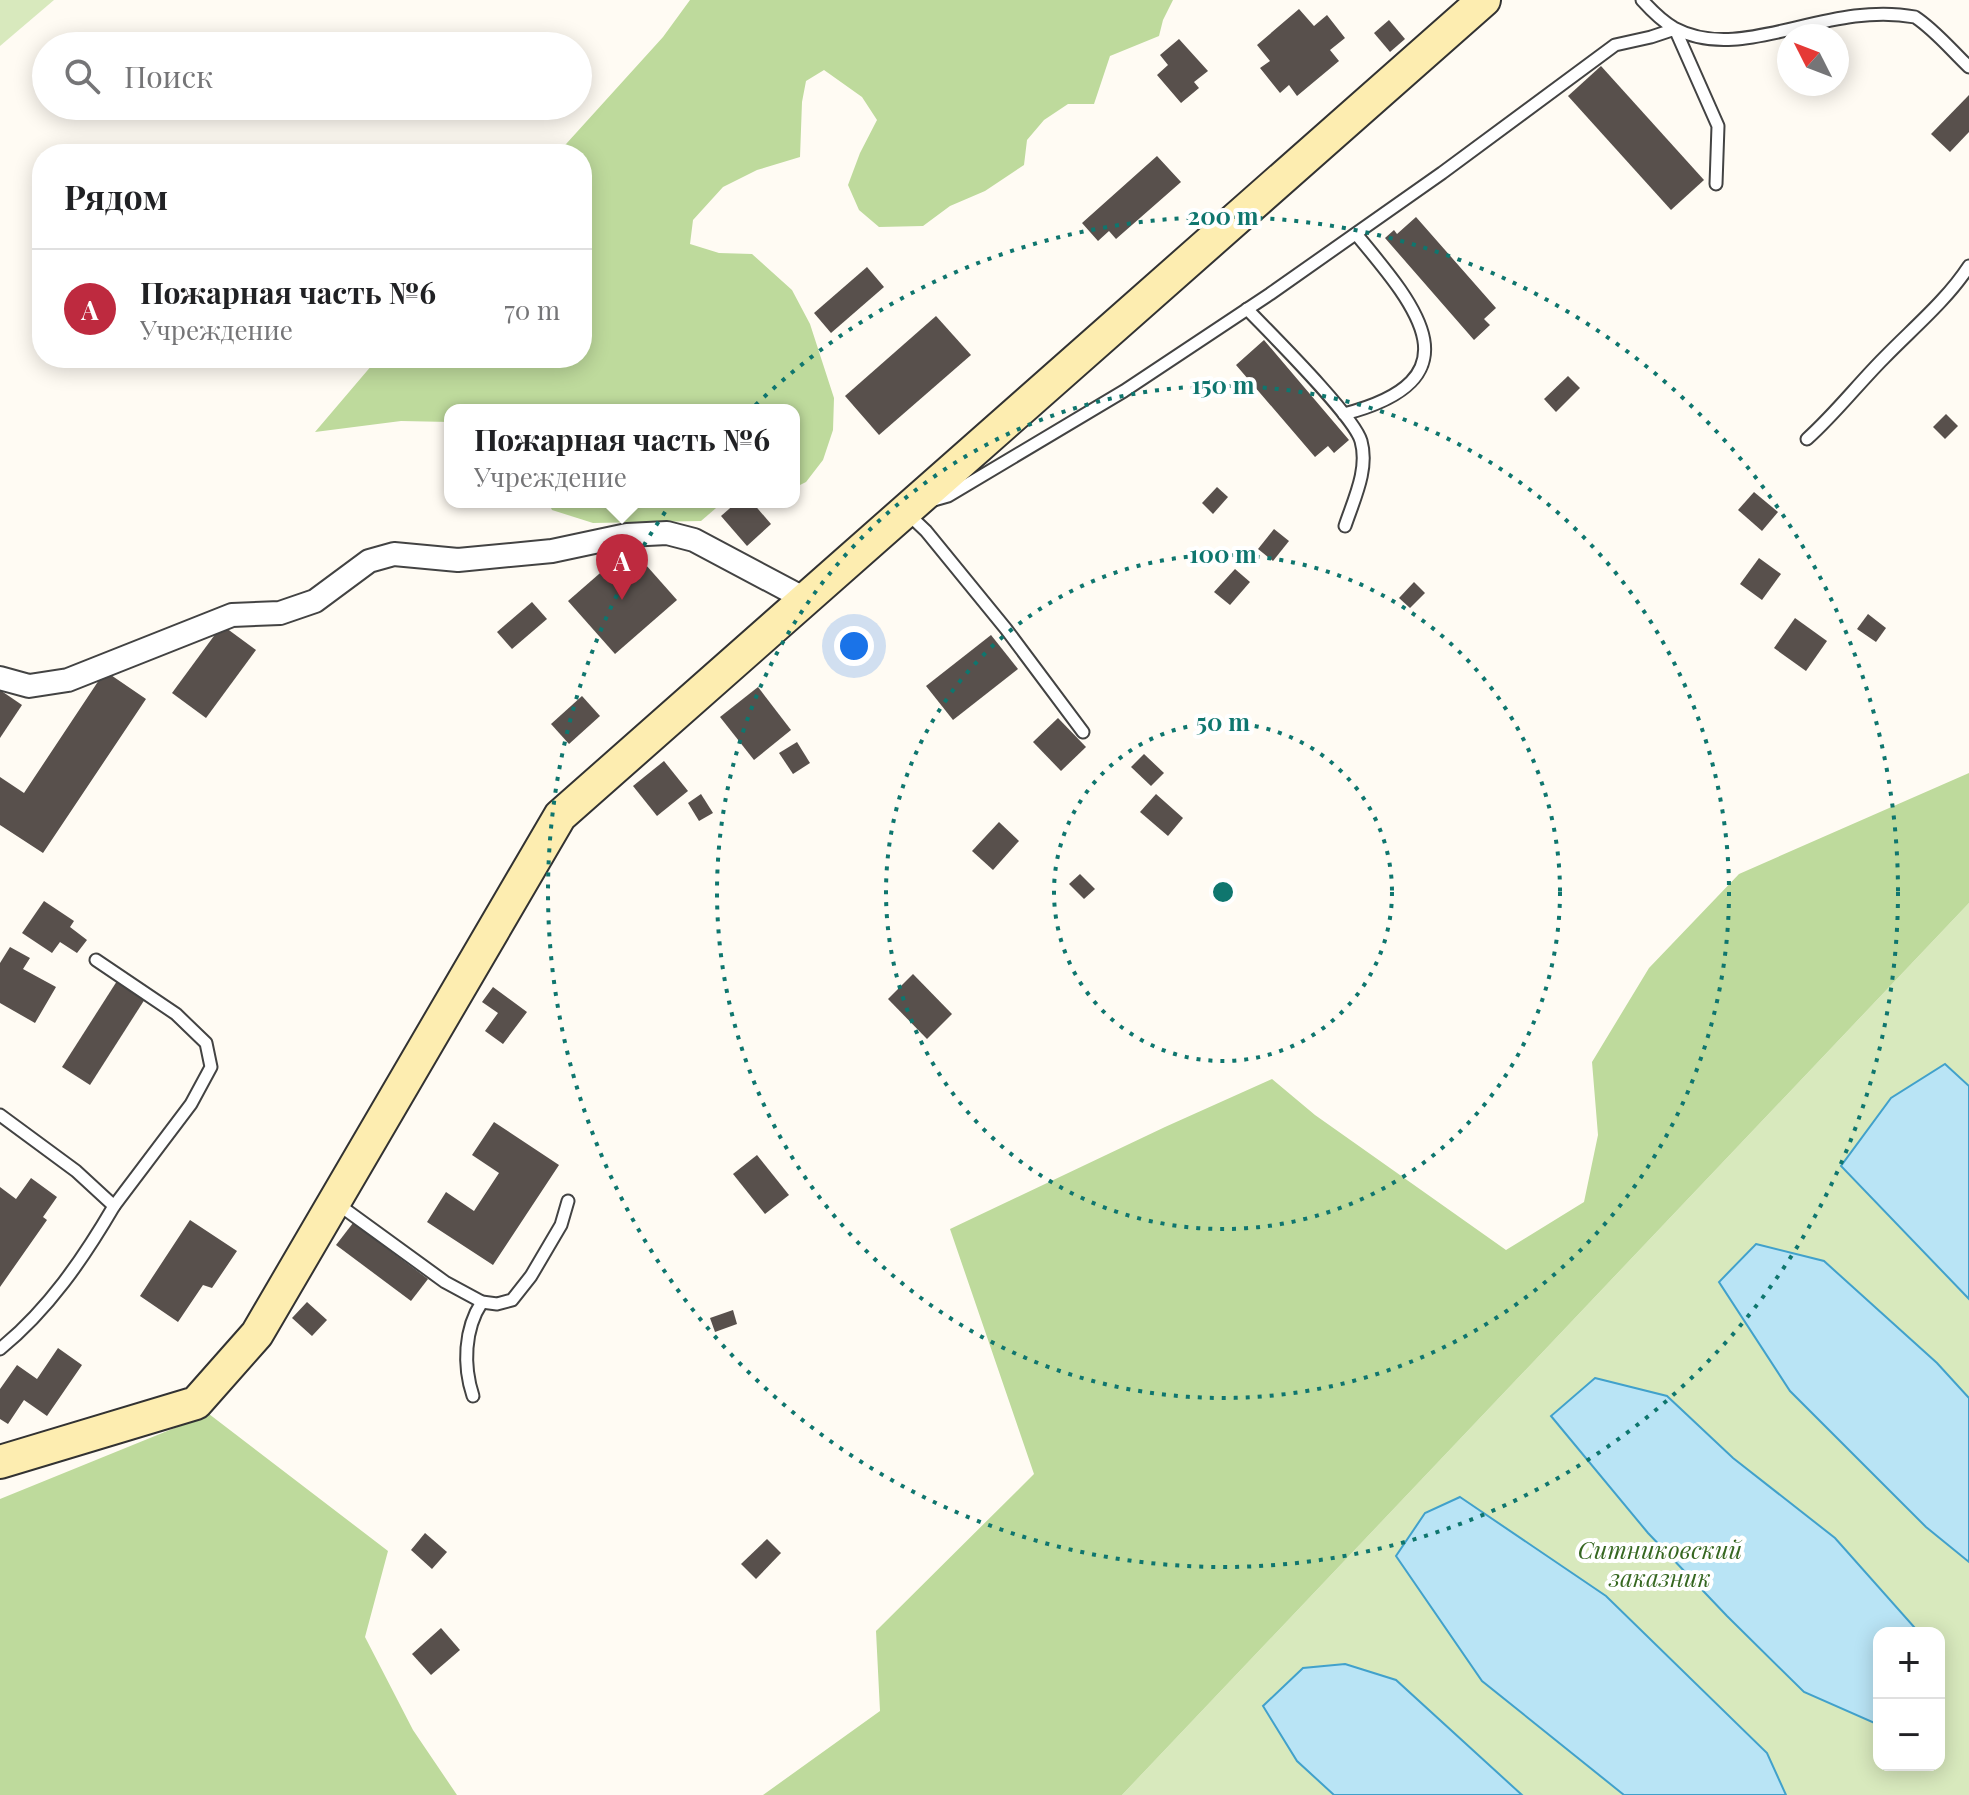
<!DOCTYPE html>
<html lang="ru">
<head>
<meta charset="utf-8">
<style>
	body { margin:0; font-family:"Playfair Display",serif; background:#f6f6f6; color:#202124 }
	.controls { position:absolute; right:24px; bottom:24px; display:grid; overflow:hidden; border-radius:16px; box-shadow:0 4px 20px #0003 }
	.controls button { width:72px; height:72px; display:grid; place-items:center; padding:0; border:0; border-bottom:2px solid #e0e0e0; background:#fff; color:#202124; font:40px sans-serif }
	.compass { position:absolute; left:1777px; top:24px; width:72px; height:72px; border-radius:50%; background:#fff; box-shadow:0 4px 20px #0003; rotate:312deg }
	.you { position:absolute; left:854px; top:646px; width:28px; height:28px; margin:-20px; border:6px solid #fff; border-radius:50%; background:#1a73e8; box-shadow:0 0 0 12px #1a73e833 }
	.badge { display:grid; place-items:center; width:52px; height:52px; border-radius:50%; background:#be2a3f; color:#fff; font-size:26px; font-weight:700 }
	.pin { position:absolute; translate:-50% -66px; filter:drop-shadow(0 2px 4px #0008) }
	.pin::after { content:''; position:absolute; top:42px; width:28px; height:24px; background:inherit; clip-path:polygon(0 0,100% 0,50% 100%) }
	.popup { position:absolute; left:444px; top:404px; width:356px; height:104px; box-sizing:border-box; display:grid; place-content:center; border-radius:16px; background:#fff; filter:drop-shadow(0 2px 6px #0005); font-size:26px; white-space:nowrap; color:#757577 }
	.popup b { font-size:30px; color:#202124 }
	.popup::after { content:''; position:absolute; left:50%; top:100%; margin-left:-16px; border:16px solid transparent; border-top-color:#fff }
	.list { margin:0; padding:0; list-style:none }
	h2 { display:flex; justify-content:space-between; align-items:center; height:104px; margin:0; padding:0 32px; font-size:34px }
	h2 small { font-size:26px; font-weight:400; color:#757577 }
	.list li { display:grid; grid-template-columns:52px 1fr auto; gap:24px; align-items:center; box-sizing:border-box; height:120px; padding:0 32px; border-top:2px solid #e0e0e0 }
	.list b { display:block; font-size:30px; white-space:nowrap }
	.list p { margin:0; font-size:26px; white-space:nowrap; color:#757577 }
	.list em { font-size:26px; font-style:normal; color:#757577 }
	.icon { flex:none; width:44px; height:44px; fill:none; stroke:currentColor; stroke-width:2; stroke-linecap:round; stroke-linejoin:round }
	.map { position:relative; flex:none; width:1969px; height:1795px; overflow:hidden }
	.search { position:absolute; background:#fff; box-shadow:0 4px 20px #0003; left:32px; top:32px; width:560px; height:88px; display:flex; align-items:center; gap:20px; box-sizing:border-box; padding:0 28px; border-radius:44px; color:#757577; font-size:30px }
	.panel { position:absolute; background:#fff; box-shadow:0 4px 20px #0003; left:32px; top:144px; width:560px; height:224px; border-radius:32px }
	.map>svg:first-child { display:block }
</style>
</head>
<body>
<div class="map">
<svg width="1969" height="1795" viewBox="0 0 1969 1795">
	<rect width="100%" height="100%" fill="#fffbf3"/>
	<!-- green -->
	<g fill="#d8e9bd" fill-rule="evenodd">
		<path d="M 0,0 L 54,0 L 0,46 Z"/>
		<path d="M 1969,903 L 1969,1795 L 1122,1795 ZM 1879,1633 L 1939,1633 L 1939,1765 L 1879,1765 Z"/>
	</g>
	<!-- forest -->
	<g fill="#beda9c">
		<path d="M 690,0 L 1173,0 L 1163,20 L 1159,36 L 1110,56 L 1094,104 L 1068,104 L 1044,120 L 1027,140 L 1024,165 L 985,191 L 950,206 L 923,226 L 879,227 L 859,210 L 848,185 L 860,153 L 877,120 L 862,97 L 824,70 L 806,81 L 802,102 L 800,157 L 757,170 L 723,187 L 693,220 L 690,244 L 719,253 L 752,254 L 792,290 L 810,324 L 834,398 L 833,430 L 823,460 L 806,482 L 794,488 L 794,410 L 450,410 L 450,422 L 401,421 L 315,432 L 378,358 L 582,358 L 582,154 L 557,154 L 663,37 Z"/>
		<path d="M 548,502 L 723,502 L 701,521 L 593,523 L 552,510 Z"/>
		<path d="M 1969,773 L 1969,903 L 1122,1795 L 763,1795 L 880,1711 L 876,1631 L 1034,1474 L 950,1229 L 1165,1127 L 1272,1079 L 1315,1115 L 1506,1250 L 1584,1202 L 1598,1135 L 1592,1062 L 1649,968 L 1739,874 Z"/>
		<path d="M 209,1414 L 388,1551 L 365,1637 L 413,1730 L 457,1795 L 0,1795 L 0,1499 Z"/>
	</g>
	<!-- water -->
	<g fill="#b9e4f5" stroke="#41a1cb" stroke-width="2">
		<path d="M 1945,1064 L 1969,1086 L 1969,1299 L 1841,1166 L 1891,1098 Z"/>
		<path d="M 1756,1244 L 1824,1261 L 1937,1363 L 1969,1398 L 1969,1562 L 1926,1527 L 1790,1391 L 1719,1282 Z"/>
		<path d="M 1595,1378 L 1667,1396 L 1733,1458 L 1835,1538 L 1915,1628 L 1917,1633 L 1879,1633 L 1879,1725 L 1804,1692 L 1727,1616 L 1648,1533 L 1551,1416 Z"/>
		<path d="M 1460,1497 L 1606,1596 L 1767,1753 L 1786,1795 L 1624,1795 L 1482,1681 L 1396,1556 L 1425,1513 Z"/>
		<path d="M 1345,1664 L 1396,1680 L 1522,1795 L 1334,1795 L 1297,1761 L 1263,1706 L 1303,1668 Z"/>
	</g>
	<!-- building -->
	<g fill="#58504c">
		<path d="M 1299,9 L 1314,26 L 1327,15 L 1345,38 L 1330,50 L 1339,61 L 1297,96 L 1289,85 L 1280,93 L 1260,68 L 1270,61 L 1257,45 Z"/>
		<path d="M 1389,20 L 1405,39 L 1390,52 L 1374,33 Z"/>
		<path d="M 1179,39 L 1208,71 L 1194,82 L 1199,88 L 1181,103 L 1157,75 L 1168,65 L 1160,55 Z"/>
		<path d="M 1601,66 L 1704,180 L 1671,210 L 1568,96 Z"/>
		<path d="M 1969,95 L 1969,132 L 1950,152 L 1931,134 Z"/>
		<path d="M 1157,156 L 1181,182 L 1116,239 L 1109,231 L 1098,241 L 1082,223 Z"/>
		<path d="M 1416,217 L 1496,308 L 1484,319 L 1490,325 L 1474,340 L 1385,238 L 1394,230 L 1397,234 Z"/>
		<path d="M 867,267 L 884,287 L 831,333 L 814,313 Z"/>
		<path d="M 936,316 L 971,355 L 879,435 L 845,396 Z"/>
		<path d="M 1264,340 L 1349,440 L 1334,453 L 1328,446 L 1315,457 L 1236,365 Z"/>
		<path d="M 1568,376 L 1580,388 L 1556,412 L 1544,399 Z"/>
		<path d="M 1946,414 L 1958,426 L 1945,439 L 1933,427 Z"/>
		<path d="M 1217,487 L 1228,497 L 1213,514 L 1202,503 Z"/>
		<path d="M 1754,492 L 1778,512 L 1762,531 L 1738,510 Z"/>
		<path d="M 737,502 L 752,502 L 771,524 L 747,546 L 721,516 Z"/>
		<path d="M 1274,529 L 1289,541 L 1273,561 L 1258,549 Z"/>
		<path d="M 630,547 L 677,600 L 615,654 L 568,601 Z"/>
		<path d="M 1759,558 L 1781,574 L 1762,600 L 1740,584 Z"/>
		<path d="M 1235,569 L 1250,582 L 1230,605 L 1214,592 Z"/>
		<path d="M 1414,582 L 1425,593 L 1410,608 L 1399,598 Z"/>
		<path d="M 532,602 L 547,619 L 512,649 L 497,632 Z"/>
		<path d="M 1868,614 L 1886,628 L 1876,642 L 1857,629 Z"/>
		<path d="M 1795,618 L 1827,641 L 1806,671 L 1774,648 Z"/>
		<path d="M 222,625 L 256,650 L 206,718 L 172,693 Z"/>
		<path d="M 991,635 L 1018,669 L 953,720 L 926,686 Z"/>
		<path d="M 105,671 L 146,699 L 43,853 L 0,825 L 0,777 L 24,793 Z"/>
		<path d="M 758,687 L 791,730 L 754,760 L 720,717 Z"/>
		<path d="M 0,690 L 22,705 L 0,738 Z"/>
		<path d="M 582,696 L 600,716 L 569,744 L 551,724 Z"/>
		<path d="M 1058,718 L 1086,747 L 1061,771 L 1033,742 Z"/>
		<path d="M 797,742 L 810,763 L 793,774 L 779,753 Z"/>
		<path d="M 1144,754 L 1164,773 L 1151,786 L 1131,767 Z"/>
		<path d="M 664,761 L 688,791 L 657,816 L 633,786 Z"/>
		<path d="M 701,794 L 713,813 L 699,821 L 688,803 Z"/>
		<path d="M 1156,794 L 1183,818 L 1168,836 L 1140,812 Z"/>
		<path d="M 999,822 L 1019,841 L 993,870 L 972,851 Z"/>
		<path d="M 1080,874 L 1095,889 L 1084,899 L 1069,884 Z"/>
		<path d="M 44,901 L 74,921 L 70,927 L 87,940 L 77,953 L 60,942 L 52,953 L 22,933 Z"/>
		<path d="M 10,947 L 30,958 L 23,969 L 56,987 L 35,1023 L 0,1003 L 0,963 Z"/>
		<path d="M 913,974 L 952,1014 L 927,1039 L 888,999 Z"/>
		<path d="M 117,981 L 145,999 L 90,1085 L 62,1067 Z"/>
		<path d="M 493,987 L 527,1012 L 503,1044 L 485,1031 L 498,1013 L 482,1002 Z"/>
		<path d="M 494,1122 L 559,1165 L 493,1265 L 427,1222 L 446,1192 L 474,1211 L 499,1173 L 472,1155 Z"/>
		<path d="M 757,1155 L 789,1195 L 765,1214 L 733,1174 Z"/>
		<path d="M 31,1178 L 57,1197 L 43,1217 L 47,1220 L 0,1287 L 0,1187 L 16,1199 Z"/>
		<path d="M 190,1220 L 237,1251 L 212,1288 L 203,1285 L 178,1322 L 140,1296 Z"/>
		<path d="M 353,1223 L 428,1279 L 411,1301 L 336,1245 Z"/>
		<path d="M 307,1302 L 327,1320 L 312,1336 L 292,1318 Z"/>
		<path d="M 733,1310 L 737,1324 L 715,1332 L 710,1318 Z"/>
		<path d="M 58,1348 L 82,1365 L 47,1416 L 24,1400 L 8,1424 L 0,1419 L 0,1389 L 17,1365 L 37,1379 Z"/>
		<path d="M 425,1533 L 447,1552 L 432,1569 L 411,1550 Z"/>
		<path d="M 767,1539 L 781,1553 L 756,1579 L 741,1564 Z"/>
		<path d="M 441,1628 L 460,1650 L 431,1675 L 412,1654 Z"/>
	</g>
	<g fill="none" stroke-linecap="round" stroke-linejoin="round">
		<!-- lane casing -->
		<g stroke="#434343" stroke-width="15">
			<g id="lane">
				<path d="M 1642,0 C 1651,10 1662,21 1674,28 C 1743,65 1826,0 1915,17 C 1935,30 1952,51 1969,67"/>
				<path d="M 1247,309 C 1270,333 1354,416 1361,441 C 1369,469 1354,499 1345,526"/>
				<path d="M 1344,414 C 1479,379 1417,307 1356,234"/>
				<path d="M 1807,439 C 1835,414 1858,384 1884,358 C 1913,328 1946,301 1969,266"/>
				<path d="M 934,500 L 948,496 L 1124,391 L 1270,294 L 1442,173 L 1615,45 L 1651,37 L 1675,29 L 1718,126 L 1716,184"/>
				<path d="M 906,512 L 926,531 L 1006,629 L 1083,732"/>
				<path d="M 96,960 L 176,1014 L 206,1043 L 211,1067 L 191,1104 L 114,1206"/>
				<path d="M 0,1115 L 76,1171 L 114,1206 C 83,1259 48,1310 0,1349"/>
				<path d="M 335,1202 L 445,1282 L 482,1302 L 497,1304 L 512,1300 L 531,1276 L 561,1225 L 568,1201"/>
				<path d="M 473,1396 C 463,1366 464,1329 482,1302"/>
			</g>
		</g>
		<!-- street casing -->
		<g stroke="#434343" stroke-width="26">
			<path id="street" d="M 0,678 L 29,686 L 68,680 L 232,615 L 280,613 L 315,601 L 369,561 L 394,554 L 458,560 L 552,551 L 627,535 L 667,533 L 694,540 L 805,599"/>
		</g>
		<!-- secondary casing -->
		<g stroke="#323232" stroke-width="36">
			<path id="secondary" d="M 0,1462 L 196,1403 L 257,1334 L 560,816 L 1484,0"/>
		</g>
		<!-- lane -->
		<use href="#lane" stroke="#fff" stroke-width="11"/>
		<!-- street -->
		<use href="#street" stroke="#fff" stroke-width="22"/>
		<!-- secondary -->
		<use href="#secondary" stroke="#fdedb0" stroke-width="32"/>
	</g>
	<!-- distance rings -->
	<g fill="none" stroke="#0f766e" stroke-width="4" stroke-dasharray="4 8">
		<circle cx="1223" cy="892" r="169"/>
		<circle cx="1223" cy="892" r="337"/>
		<circle cx="1223" cy="892" r="506"/>
		<circle cx="1223" cy="892" r="675"/>
	</g>
	<g text-anchor="middle" dominant-baseline="central" stroke-width="8" stroke-linejoin="round" paint-order="stroke">
		<!-- park labels -->
		<g font-size="24" font-style="italic" fill="#366721" stroke="#fff">
			<text x="1660" y="1549">Ситниковский<tspan x="1660" dy="28">заказник</tspan></text>
		</g>
	</g>
	<circle cx="1223" cy="892" r="12" fill="#0f766e" stroke="#fff" stroke-width="4"/>
	<g font-size="24" text-anchor="middle" font-weight="bold" fill="#0f766e" stroke="#fff" stroke-width="8" stroke-linejoin="round" paint-order="stroke">
		<text x="1223" y="225">200 m</text>
		<text x="1223" y="394">150 m</text>
		<text x="1223" y="563">100 m</text>
		<text x="1223" y="731">50 m</text>
	</g>
</svg>
<div class="controls">
<button>+</button>
<button>−</button>
</div>
<svg class="compass" viewBox="-18 -18 36 36"><path d="M0-13l5 13h-10z" fill="#e53935"/><path d="M0 13l5-13h-10z" fill="#757577"/></svg>
<div class="you"></div>
<div class="pin badge" style="left:622px;top:600px">A</div>
<div class="popup"><b>Пожарная часть №6</b>Учреждение</div>
<div class="search"><svg class="icon" aria-label="search" viewBox="0 0 24 24"><circle cx="10" cy="10" r="6"/><path d="M15 15l6 6"/></svg>Поиск</div>
<section class="panel">
<h2>Рядом<small></small></h2>
<ul class="list">
<li><span class="badge">A</span><div><b>Пожарная часть №6</b><p>Учреждение</p></div><em>70 m</em></li>
</ul>
</section>
</div>
</body>
</html>
